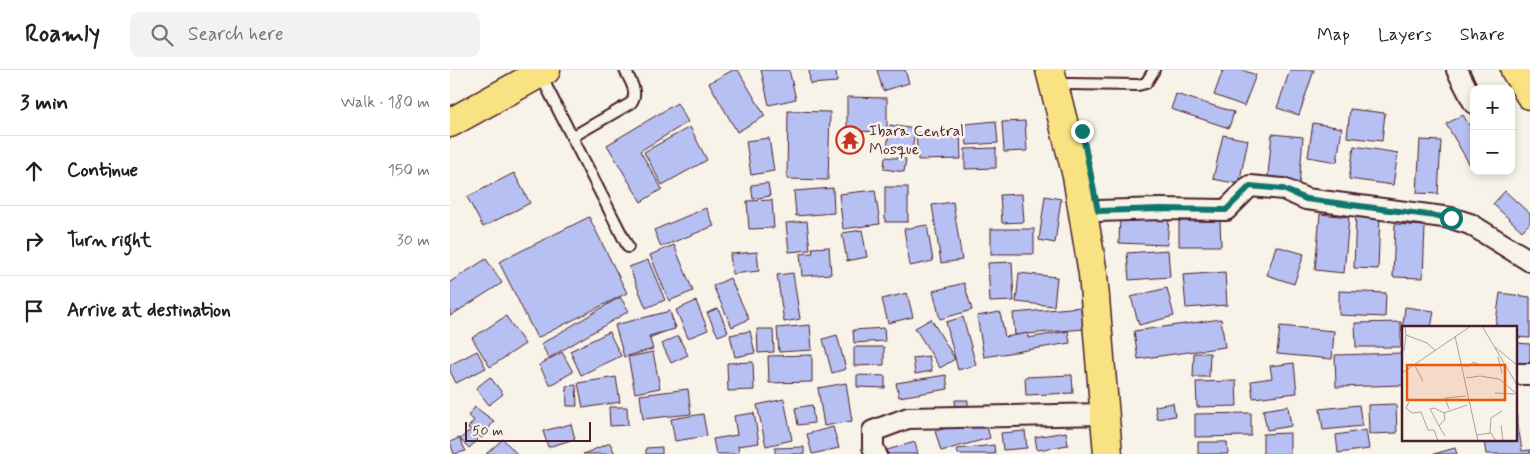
<!DOCTYPE html>
<html lang="en">
<head>
<meta charset="utf-8">
<style>
	body { margin:0; font-family:Mynerve,sans-serif; background:#f2f2f2; color:#202124 }
	.controls { position:absolute; right:15px; top:15px; display:grid; overflow:hidden; border-radius:10px; box-shadow:0 2px 8px #0003 }
	.controls button { width:45px; height:45px; display:grid; place-items:center; padding:0; border:0; border-bottom:1px solid #e0e0e0; background:#fff; color:#202124; font:25px sans-serif }
	.scale { position:absolute; left:15px; bottom:12px; width:126px; box-sizing:border-box; padding-left:5px; border:2px solid #4a1f2b; border-top:0; font-size:14px; line-height:18px; white-space:nowrap; color:#4a1f2b; -webkit-text-stroke:4px #f7f3e8; paint-order:stroke }
	.stop { position:absolute; width:15px; height:15px; margin:-11px; border:4px solid #0f766e; border-radius:50%; background:#fff }
	.stop.end { background:#0f766e; border-color:#fff; box-shadow:0 1px 5px #0008 }
	.list { margin:0; padding:0; list-style:none }
	h2 { display:flex; justify-content:space-between; align-items:center; height:65px; margin:0; padding:0 20px; font-size:21px }
	h2 small { font-size:16px; font-weight:400; color:#757577 }
	.list li { display:grid; grid-template-columns:32px 1fr auto; gap:15px; align-items:center; box-sizing:border-box; height:70px; padding:0 20px; border-top:1px solid #e0e0e0 }
	.list b { display:block; font-size:19px; white-space:nowrap }
	.list em { font-size:16px; font-style:normal; color:#757577 }
	.icon { flex:none; width:28px; height:28px; fill:none; stroke:currentColor; stroke-width:2; stroke-linecap:round; stroke-linejoin:round }
	.map { position:relative; flex:none; width:1080px; height:384px; overflow:hidden }
	header { display:flex; align-items:center; gap:30px; box-sizing:border-box; height:70px; padding:0 25px; background:#fff; border-bottom:1px solid #e0e0e0 }
	header strong { font-size:24px }
	nav { display:flex; gap:28px; margin-inline-start:auto; font-size:18px }
	.search { width:350px; height:45px; background:#f2f2f2; display:flex; align-items:center; gap:12px; box-sizing:border-box; padding:0 18px; border-radius:10px; color:#757577; font-size:19px }
	main { display:flex }
	aside { flex:1; background:#fff }
	.map>svg:first-child { display:block }
</style>
</head>
<body>
<header>
<strong>Roamly</strong>
<div class="search"><svg class="icon" aria-label="search" viewBox="0 0 24 24"><circle cx="10" cy="10" r="6"/><path d="M15 15l6 6"/></svg>Search here</div>
<nav><a>Map</a><a>Layers</a><a>Share</a></nav>
</header>
<main>
<aside>
<h2>3 min<small>Walk · 180 m</small></h2>
<ul class="list">
<li><svg class="icon" aria-label="ahead" viewBox="0 0 24 24"><path d="M12 20V5M6 11l6-6 6 6"/></svg><div><b>Continue</b></div><em>150 m</em></li>
<li><svg class="icon" aria-label="right" viewBox="0 0 24 24"><path d="M7 20v-9h11M14 6l5 5-5 5"/></svg><div><b>Turn right</b></div><em>30 m</em></li>
<li><svg class="icon" aria-label="arrive" viewBox="0 0 24 24"><path d="M6 21V4h12l-3 4 3 4H6"/></svg><div><b>Arrive at destination</b></div></li>
</ul>
</aside>
<div class="map">
<svg width="1080" height="384" viewBox="0 0 1080 384">
	<rect width="100%" height="100%" fill="#f7f3e8"/>
	<filter id="ink" filterUnits="userSpaceOnUse"><feTurbulence type="fractalNoise" baseFrequency=".02" numOctaves="2"/><feDisplacementMap in="SourceGraphic" scale="10" xChannelSelector="R" yChannelSelector="G"/><feConvolveMatrix kernelMatrix="1 2 1 2 8 2 1 2 1" color-interpolation-filters="sRGB"/></filter>
	<g filter="url(#ink)">
		<!-- building -->
		<g fill="#b7c0f2" stroke="#4a1f2b">
			<path d="M 283,0 L 288,0 L 315,46 L 287,62 L 259,13 Z"/>
			<path d="M 311,0 L 339,0 L 346,29 L 319,35 Z"/>
			<path d="M 359,0 L 386,0 L 387,12 L 360,14 Z"/>
			<path d="M 427,0 L 455,0 L 459,13 L 433,21 Z"/>
			<path d="M 773,0 L 792,0 L 806,5 L 794,36 L 764,25 Z"/>
			<path d="M 840,0 L 864,0 L 849,45 L 827,38 Z"/>
			<path d="M 726,24 L 784,42 L 779,58 L 721,39 Z"/>
			<path d="M 397,27 L 437,28 L 437,62 L 397,61 Z"/>
			<path d="M 227,33 L 238,52 L 190,81 L 212,119 L 191,132 L 157,75 Z"/>
			<path d="M 900,39 L 935,43 L 932,71 L 897,67 Z"/>
			<path d="M 338,41 L 380,42 L 378,110 L 337,109 Z"/>
			<path d="M 1013,45 L 1024,63 L 1024,93 L 1020,95 L 996,54 Z"/>
			<path d="M 546,51 L 548,73 L 517,75 L 515,54 Z"/>
			<path d="M 575,51 L 577,81 L 554,82 L 552,52 Z"/>
			<path d="M 863,53 L 892,58 L 887,92 L 858,87 Z"/>
			<path d="M 440,55 L 465,59 L 462,82 L 437,79 Z"/>
			<path d="M 240,57 L 257,90 L 212,115 L 194,82 Z"/>
			<path d="M 510,61 L 511,89 L 468,90 L 466,63 Z"/>
			<path d="M 822,64 L 853,67 L 849,116 L 817,114 Z"/>
			<path d="M 773,65 L 798,70 L 789,114 L 763,109 Z"/>
			<path d="M 319,68 L 324,101 L 301,105 L 296,71 Z"/>
			<path d="M 970,70 L 991,71 L 988,124 L 967,123 Z"/>
			<path d="M 904,76 L 948,83 L 943,115 L 899,109 Z"/>
			<path d="M 546,78 L 546,98 L 515,99 L 515,79 Z"/>
			<path d="M 435,87 L 456,89 L 454,102 L 434,99 Z"/>
			<path d="M 64,103 L 80,133 L 33,157 L 17,127 Z"/>
			<path d="M 318,113 L 320,126 L 303,129 L 301,115 Z"/>
			<rect x="435" y="117" width="23" height="35"/>
			<path d="M 383,118 L 384,143 L 346,146 L 344,121 Z"/>
			<path d="M 425,120 L 430,154 L 393,159 L 389,124 Z"/>
			<path d="M 1055,121 L 1080,144 L 1080,153 L 1072,161 L 1043,134 Z"/>
			<path d="M 572,124 L 574,152 L 552,153 L 550,125 Z"/>
			<path d="M 595,126 L 611,129 L 605,173 L 589,170 Z"/>
			<path d="M 322,130 L 324,158 L 299,159 L 297,131 Z"/>
			<path d="M 503,132 L 512,190 L 491,193 L 482,135 Z"/>
			<path d="M 256,138 L 264,156 L 211,177 L 204,160 Z"/>
			<path d="M 906,143 L 930,144 L 928,199 L 904,198 Z"/>
			<path d="M 870,144 L 899,147 L 894,203 L 865,200 Z"/>
			<path d="M 670,146 L 719,149 L 717,175 L 669,173 Z"/>
			<path d="M 139,147 L 177,223 L 87,268 L 49,192 Z"/>
			<path d="M 357,151 L 360,180 L 339,182 L 336,153 Z"/>
			<path d="M 729,151 L 770,151 L 771,176 L 729,176 Z"/>
			<path d="M 945,154 L 975,156 L 973,208 L 943,207 Z"/>
			<path d="M 477,155 L 483,191 L 460,196 L 454,159 Z"/>
			<rect x="541" y="159" width="43" height="25"/>
			<path d="M 412,160 L 417,187 L 397,191 L 392,163 Z"/>
			<path d="M 224,175 L 243,221 L 219,231 L 200,185 Z"/>
			<path d="M 826,176 L 854,184 L 844,214 L 817,205 Z"/>
			<path d="M 379,177 L 381,204 L 352,206 L 350,184 L 363,183 L 362,178 Z"/>
			<path d="M 718,180 L 720,207 L 679,210 L 677,183 Z"/>
			<path d="M 307,182 L 309,201 L 282,204 L 280,184 Z"/>
			<path d="M 36,189 L 52,213 L 0,246 L 0,212 Z"/>
			<path d="M 198,190 L 215,230 L 196,238 L 179,197 Z"/>
			<path d="M 562,192 L 564,231 L 540,232 L 538,193 Z"/>
			<path d="M 775,202 L 777,235 L 736,238 L 733,205 Z"/>
			<path d="M 343,203 L 350,249 L 334,252 L 327,205 Z"/>
			<path d="M 569,203 L 607,207 L 604,236 L 566,232 Z"/>
			<path d="M 280,208 L 299,249 L 282,257 L 263,216 Z"/>
			<path d="M 514,213 L 522,240 L 490,249 L 483,221 Z"/>
			<path d="M 717,218 L 724,246 L 689,255 L 681,227 Z"/>
			<path d="M 889,221 L 936,223 L 935,247 L 889,245 Z"/>
			<path d="M 457,223 L 463,247 L 438,253 L 432,229 Z"/>
			<path d="M 1050,223 L 1080,227 L 1080,268 L 1066,267 L 1066,258 L 1045,258 Z"/>
			<path d="M 170,227 L 179,241 L 99,288 L 91,274 Z"/>
			<path d="M 246,231 L 258,260 L 238,268 L 226,240 Z"/>
			<path d="M 643,236 L 645,258 L 565,265 L 563,243 Z"/>
			<path d="M 955,237 L 984,241 L 981,258 L 954,258 L 954,262 L 952,262 Z"/>
			<path d="M 268,238 L 278,262 L 268,266 L 257,243 Z"/>
			<path d="M 219,241 L 226,257 L 177,277 L 171,261 Z"/>
			<path d="M 220,241 L 225,259 L 199,266 L 203,279 L 174,287 L 165,255 Z"/>
			<path d="M 550,242 L 555,267 L 578,263 L 578,268 L 618,261 L 620,273 L 534,287 L 527,246 Z"/>
			<path d="M 56,246 L 75,274 L 40,297 L 22,268 Z"/>
			<path d="M 513,247 L 526,295 L 508,300 L 496,252 Z"/>
			<path d="M 481,249 L 505,289 L 490,298 L 465,258 Z"/>
			<path d="M 771,249 L 775,277 L 688,289 L 684,261 Z"/>
			<path d="M 951,252 L 951,277 L 906,277 L 905,253 Z"/>
			<path d="M 360,255 L 362,280 L 329,282 L 327,258 Z"/>
			<path d="M 830,256 L 884,261 L 882,289 L 827,284 Z"/>
			<path d="M 434,258 L 435,271 L 404,273 L 403,260 Z"/>
			<path d="M 307,259 L 323,259 L 324,282 L 308,283 Z"/>
			<path d="M 300,261 L 305,283 L 285,287 L 280,265 Z"/>
			<path d="M 159,262 L 171,286 L 131,305 L 120,281 Z"/>
			<path d="M 387,265 L 396,299 L 382,303 L 373,269 Z"/>
			<path d="M 228,266 L 238,285 L 221,293 L 212,274 Z"/>
			<path d="M 1066,273 L 1080,274 L 1080,299 L 1066,298 Z"/>
			<path d="M 404,277 L 434,277 L 434,295 L 404,296 Z"/>
			<path d="M 27,281 L 36,298 L 6,313 L 0,301 L 0,295 Z"/>
			<path d="M 112,282 L 123,302 L 100,315 L 89,295 Z"/>
			<path d="M 203,282 L 210,318 L 185,323 L 178,287 Z"/>
			<path d="M 744,283 L 760,283 L 759,307 L 743,307 Z"/>
			<path d="M 953,283 L 954,315 L 886,317 L 885,285 Z"/>
			<path d="M 362,285 L 362,312 L 319,313 L 318,286 Z"/>
			<path d="M 479,286 L 482,301 L 465,304 L 463,288 Z"/>
			<path d="M 303,292 L 304,320 L 278,321 L 277,293 Z"/>
			<path d="M 844,293 L 847,323 L 803,328 L 801,311 L 822,308 L 820,296 Z"/>
			<path d="M 407,305 L 435,306 L 435,318 L 407,317 Z"/>
			<path d="M 496,305 L 498,319 L 449,327 L 446,313 Z"/>
			<path d="M 622,305 L 623,323 L 576,325 L 575,307 Z"/>
			<path d="M 40,307 L 53,324 L 39,335 L 26,318 Z"/>
			<path d="M 166,307 L 170,332 L 133,338 L 128,313 Z"/>
			<path d="M 786,311 L 787,336 L 747,337 L 746,312 Z"/>
			<path d="M 396,313 L 402,351 L 374,356 L 368,318 Z"/>
			<path d="M 126,315 L 127,336 L 117,336 L 116,316 Z"/>
			<path d="M 238,319 L 241,344 L 193,349 L 190,325 Z"/>
			<path d="M 334,329 L 342,370 L 316,376 L 307,335 Z"/>
			<path d="M 505,330 L 518,330 L 518,343 L 506,343 Z"/>
			<path d="M 723,333 L 725,346 L 707,349 L 705,336 Z"/>
			<path d="M 946,334 L 947,363 L 919,364 L 918,335 Z"/>
			<path d="M 362,335 L 364,353 L 348,355 L 345,338 Z"/>
			<path d="M 909,335 L 912,356 L 873,360 L 870,339 Z"/>
			<path d="M 838,336 L 841,356 L 817,360 L 813,340 Z"/>
			<path d="M 25,337 L 44,351 L 32,368 L 18,358 L 24,350 L 18,346 Z"/>
			<path d="M 159,337 L 177,337 L 178,355 L 160,356 Z"/>
			<path d="M 1066,342 L 1072,381 L 1080,380 L 1080,384 L 1036,384 L 1034,370 L 1066,370 Z"/>
			<path d="M 304,343 L 309,373 L 288,376 L 289,384 L 266,384 L 263,369 L 287,365 L 284,346 Z"/>
			<path d="M 801,343 L 801,366 L 745,367 L 745,344 Z"/>
			<path d="M 253,344 L 257,366 L 225,371 L 221,349 Z"/>
			<path d="M 535,349 L 540,368 L 491,381 L 485,361 Z"/>
			<path d="M 121,354 L 125,369 L 98,377 L 93,361 Z"/>
			<path d="M 383,357 L 389,378 L 362,384 L 357,364 Z"/>
			<path d="M 916,360 L 919,379 L 888,383 L 886,365 Z"/>
			<path d="M 19,361 L 28,370 L 19,378 L 10,369 Z"/>
			<path d="M 575,361 L 577,378 L 553,380 L 551,363 Z"/>
			<path d="M 616,362 L 618,375 L 587,380 L 585,367 Z"/>
			<path d="M 840,363 L 840,384 L 813,384 L 813,364 Z"/>
			<path d="M 9,368 L 16,381 L 4,384 L 0,372 Z"/>
			<path d="M 53,369 L 67,384 L 36,384 Z"/>
			<path d="M 465,372 L 468,384 L 438,384 L 437,380 Z"/>
			<path d="M 748,372 L 777,372 L 778,384 L 748,384 Z"/>
			<path d="M 160,373 L 165,384 L 133,384 Z"/>
			<path d="M 544,375 L 545,384 L 508,384 L 507,379 Z"/>
			<path d="M 212,377 L 212,384 L 196,384 L 196,378 Z"/>
			<path d="M 354,377 L 354,384 L 325,384 L 325,378 Z"/>
			<path d="M 1005,378 L 1007,384 L 984,384 Z"/>
		</g>
		<g fill="none" stroke-linecap="round" stroke-linejoin="round">
			<!-- service casing -->
			<g stroke="#4a1f2b" stroke-width="14">
				<g id="service">
					<path d="M 90,4 L 178,177"/>
					<path d="M 619,14 L 688,15 L 696,13 L 704,0"/>
					<path d="M 122,67 L 181,33 C 189,22 180,11 175,0"/>
				</g>
			</g>
			<!-- minor casing -->
			<g stroke="#4a1f2b" stroke-width="24">
				<g id="minor">
					<path d="M 1007,0 L 1024,33"/>
					<path d="M 648,141 L 710,139 L 776,140 L 800,116 L 833,119 L 856,129 L 1001,148 L 1020,154 L 1080,191"/>
					<path d="M 1066,304 L 1080,304"/>
					<path d="M 426,384 L 423,377 L 423,361 L 458,348 L 654,344"/>
				</g>
			</g>
			<!-- primary casing -->
			<g stroke="#4a1f2b" stroke-width="31">
				<g id="primary">
					<path d="M 600,0 L 627,106 L 643,204 L 658,384"/>
					<path d="M 1065,0 L 1080,25"/>
					<path d="M 0,53 L 96,0"/>
				</g>
			</g>
			<!-- service -->
			<use href="#service" stroke="#f7f3e8" stroke-width="10"/>
			<!-- minor -->
			<use href="#minor" stroke="#f7f3e8" stroke-width="20"/>
			<!-- primary -->
			<use href="#primary" stroke="#f8e281" stroke-width="28"/>
		</g>
	</g>
	<g fill="none" stroke-linecap="round" stroke-linejoin="round" filter="url(#ink)">
		<!-- route -->
		<path stroke="#0f766e" stroke-width="6" d="M 632,61 L 648,141 L 710,139 L 776,140 L 800,116 L 833,119 L 856,129 L 1001,148"/>
	</g>
	<!-- icons -->
	<defs>
		<g id="temple-ring" transform="scale(1.4375)"><circle r="9.5" fill="#f7f3e8" stroke="#c8321e" stroke-width="1.5"/><path d="M0-6L5-2H3V0L6.5 2.5H4V6H1.5V3h-3V6H-4V2.5H-6.5L-3 0V-2H-5Z" fill="#c8321e"/></g>
	</defs>
	<g fill-rule="evenodd">
		<use href="#temple-ring" x="400" y="70"/>
	</g>
	<g text-anchor="middle" dominant-baseline="central" stroke-width="5" stroke-linejoin="round" paint-order="stroke">
		<!-- poi labels -->
		<g font-size="16" fill="#4a1f2b" stroke="#f7f3e8" text-anchor="start">
			<text x="419" y="61">Ibara Central<tspan x="419" dy="18">Mosque</tspan></text>
		</g>
	</g>
	<!-- overview -->
	<g transform="translate(952 256)">
		<rect width="115" height="115" fill="#f7f3e8"/>
		<path fill="none" stroke="#b29e9c" stroke-width="1" d="M 3,0 L 4,9 L 25,17 L 34,25M 80,0 L 115,59M 53,10 L 76,115M 93,21 L 115,39M 2,25 L 4,9M 96,31 L 100,47M 13,40 L 21,55M 61,40 L 68,40 L 71,36 L 78,39M 0,47 L 69,0M 64,52 L 78,50 L 97,53 L 115,68M 93,67 L 113,68M 7,76 L 4,82 L 10,87 L 19,86 L 26,104 L 32,104 L 36,115M 47,83 L 43,72 L 64,70M 99,99 L 101,115M 37,100 L 28,83 L 32,82 L 42,87M 88,107 L 89,92 L 100,85M 75,109 L 89,107 L 94,115M 43,110 L 37,100 L 43,93 L 42,87 L 65,79"/>
		<path fill="#e8590c" fill-opacity="0.15" stroke="#e8590c" stroke-width="2.5" d="M 5,39 L 103,39 L 103,74 L 5,74 Z"/>
		<rect width="115" height="115" fill="none" stroke="#4a1f2b" stroke-width="2.5"/>
	</g>
</svg>
<div class="controls">
<button>+</button>
<button>−</button>
</div>
<div class="scale">50 m</div>
<div class="stop" style="left:1001px;top:148px"></div>
<div class="stop end" style="left:632px;top:61px"></div>
</div>
</main>
</body>
</html>
